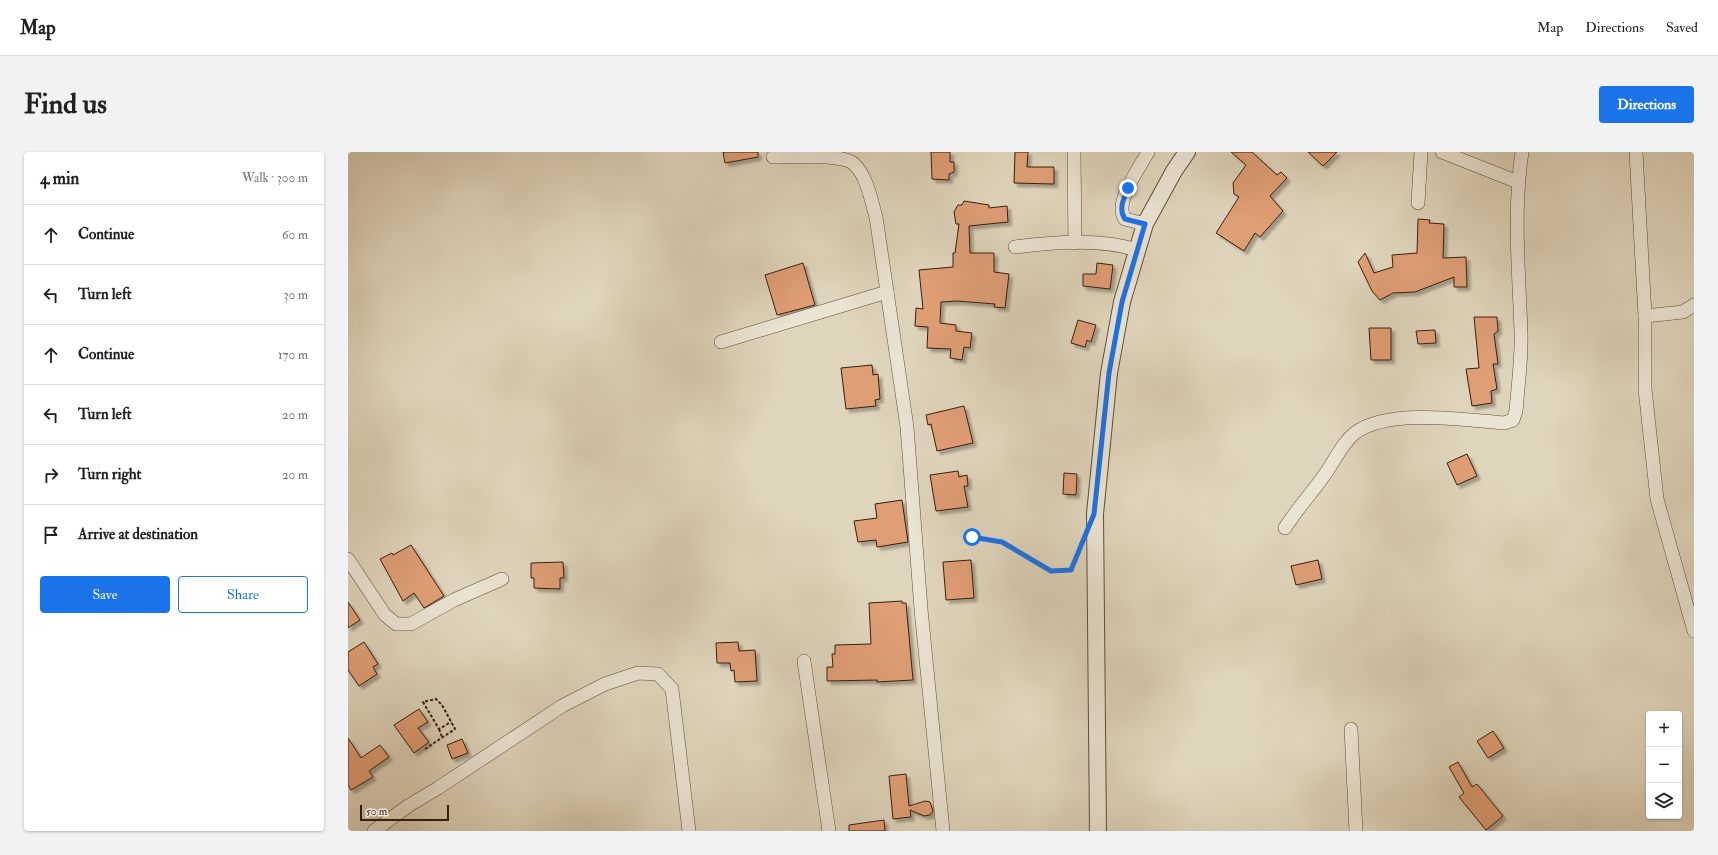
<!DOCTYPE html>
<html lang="en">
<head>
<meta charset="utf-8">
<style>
	body { margin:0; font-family:"IM FELL Double Pica",serif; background:#f2f2f2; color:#202124 }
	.controls { position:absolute; right:12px; bottom:12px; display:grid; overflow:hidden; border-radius:4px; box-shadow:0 1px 3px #0004 }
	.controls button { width:36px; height:36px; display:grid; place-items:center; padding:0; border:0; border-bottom:1px solid #e0e0e0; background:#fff; color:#202124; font:20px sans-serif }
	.scale { position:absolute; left:12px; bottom:10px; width:89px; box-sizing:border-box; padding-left:4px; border:2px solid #371e0e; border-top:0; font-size:11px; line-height:14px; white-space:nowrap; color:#371e0e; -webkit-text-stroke:3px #eae4d3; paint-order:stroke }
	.stop { position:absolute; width:12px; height:12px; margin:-9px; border:3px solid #1a73e8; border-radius:50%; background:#fff }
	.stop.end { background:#1a73e8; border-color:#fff; box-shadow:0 1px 4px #0008 }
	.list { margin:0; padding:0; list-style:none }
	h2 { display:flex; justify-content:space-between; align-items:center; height:52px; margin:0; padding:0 16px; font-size:17px }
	h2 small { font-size:13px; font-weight:400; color:#757577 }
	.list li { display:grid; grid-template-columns:26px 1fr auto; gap:12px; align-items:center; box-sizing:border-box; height:60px; padding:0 16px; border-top:1px solid #e0e0e0 }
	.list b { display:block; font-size:15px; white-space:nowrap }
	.list em { font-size:13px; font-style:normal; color:#757577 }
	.actions { display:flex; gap:8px; padding:12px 16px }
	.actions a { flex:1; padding:9px 0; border:1px solid #1a73e8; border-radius:4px; text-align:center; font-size:14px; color:#1a73e8 }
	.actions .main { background:#1a73e8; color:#fff }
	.icon { flex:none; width:22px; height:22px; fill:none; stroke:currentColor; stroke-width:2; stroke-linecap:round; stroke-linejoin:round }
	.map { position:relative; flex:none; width:1346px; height:679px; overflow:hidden; border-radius:4px }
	header { display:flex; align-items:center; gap:24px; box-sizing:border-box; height:56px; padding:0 20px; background:#fff; border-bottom:1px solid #e0e0e0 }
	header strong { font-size:19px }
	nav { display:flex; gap:22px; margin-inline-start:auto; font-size:14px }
	.intro { display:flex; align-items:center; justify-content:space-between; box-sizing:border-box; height:96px; padding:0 24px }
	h1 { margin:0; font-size:28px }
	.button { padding:10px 18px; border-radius:4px; background:#1a73e8; color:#fff; font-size:14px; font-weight:700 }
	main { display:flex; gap:24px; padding:0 24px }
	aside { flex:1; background:#fff; border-radius:4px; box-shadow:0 1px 3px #0004 }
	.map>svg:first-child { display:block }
</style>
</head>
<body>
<header>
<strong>Map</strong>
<nav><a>Map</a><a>Directions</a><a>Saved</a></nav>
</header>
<div class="intro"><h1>Find us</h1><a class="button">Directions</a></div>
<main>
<aside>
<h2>4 min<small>Walk · 300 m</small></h2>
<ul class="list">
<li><svg class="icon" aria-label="ahead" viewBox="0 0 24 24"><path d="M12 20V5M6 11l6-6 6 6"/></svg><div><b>Continue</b></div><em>60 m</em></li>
<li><svg class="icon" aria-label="left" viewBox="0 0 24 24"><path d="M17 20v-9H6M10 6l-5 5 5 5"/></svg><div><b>Turn left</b></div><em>30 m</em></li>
<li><svg class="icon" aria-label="ahead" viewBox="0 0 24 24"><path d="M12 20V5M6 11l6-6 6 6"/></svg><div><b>Continue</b></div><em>170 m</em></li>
<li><svg class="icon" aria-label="left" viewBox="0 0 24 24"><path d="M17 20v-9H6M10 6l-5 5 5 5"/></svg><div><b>Turn left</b></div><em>20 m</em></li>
<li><svg class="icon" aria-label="right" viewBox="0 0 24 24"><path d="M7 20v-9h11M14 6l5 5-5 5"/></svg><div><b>Turn right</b></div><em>20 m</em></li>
<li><svg class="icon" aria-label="arrive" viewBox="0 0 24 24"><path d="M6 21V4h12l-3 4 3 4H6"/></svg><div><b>Arrive at destination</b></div></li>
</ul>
<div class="actions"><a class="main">Save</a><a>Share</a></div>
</aside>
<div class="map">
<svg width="1346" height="679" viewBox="0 0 1346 679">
	<defs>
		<filter id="shadow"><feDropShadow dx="3.5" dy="3.5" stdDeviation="1" flood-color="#0004"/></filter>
	</defs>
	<rect width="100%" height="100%" fill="#dfd5bc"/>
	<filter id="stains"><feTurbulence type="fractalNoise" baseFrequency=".005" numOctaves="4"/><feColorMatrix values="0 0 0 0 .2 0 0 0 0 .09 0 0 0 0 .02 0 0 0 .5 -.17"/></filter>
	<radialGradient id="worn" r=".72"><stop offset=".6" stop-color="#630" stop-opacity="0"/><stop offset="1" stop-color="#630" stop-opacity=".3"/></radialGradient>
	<!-- building -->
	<g fill="#e09e75" stroke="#371e0e" filter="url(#shadow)">
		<path d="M 375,0 L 410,0 L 410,5 L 377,11 Z"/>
		<path d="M 583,0 L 602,0 L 602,10 L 606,10 L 606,20 L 601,22 L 601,28 L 584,27 Z"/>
		<path d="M 667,0 L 680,0 L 679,15 L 706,15 L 706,32 L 666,31 Z"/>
		<path d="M 883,0 L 904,0 L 929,23 L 933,20 L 939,26 L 922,44 L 935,59 L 912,85 L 907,81 L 896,99 L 868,81 L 891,45 L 886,42 L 885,31 L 898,13 Z"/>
		<path d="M 960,0 L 989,0 L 975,14 Z"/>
		<path d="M 616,49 L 641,53 L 641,56 L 659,54 L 660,70 L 621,74 L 622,101 L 646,101 L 646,120 L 661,122 L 657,156 L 646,155 L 647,152 L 609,149 L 593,150 L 592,171 L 608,173 L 608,179 L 624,181 L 622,196 L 616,195 L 614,208 L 602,206 L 603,197 L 579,196 L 580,175 L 567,174 L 568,156 L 575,157 L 571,118 L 605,115 L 605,101 L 607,101 L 611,72 L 608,72 L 606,60 L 610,53 L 614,53 Z"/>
		<path d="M 1070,67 L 1082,68 L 1081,71 L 1096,72 L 1095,106 L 1118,105 L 1119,135 L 1106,135 L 1106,125 L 1067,140 L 1045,141 L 1032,148 L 1024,139 L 1010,110 L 1017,101 L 1026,121 L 1045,115 L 1044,103 L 1069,101 Z"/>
		<path d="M 455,111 L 467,153 L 429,163 L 417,123 Z"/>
		<path d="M 749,111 L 765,113 L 762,137 L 735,134 L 735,122 L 748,122 Z"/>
		<path d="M 1126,165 L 1149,165 L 1150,179 L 1146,182 L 1150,212 L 1145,212 L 1149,237 L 1143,239 L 1144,251 L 1124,254 L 1118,217 L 1131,216 Z"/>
		<path d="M 730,168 L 748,173 L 743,190 L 739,188 L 737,195 L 723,191 Z"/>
		<path d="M 1021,176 L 1043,176 L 1043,208 L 1023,208 Z"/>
		<path d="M 1087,178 L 1088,191 L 1070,192 L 1068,179 Z"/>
		<path d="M 524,213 L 525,223 L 530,222 L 532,247 L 527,248 L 528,254 L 498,257 L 493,216 Z"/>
		<path d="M 616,254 L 625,291 L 589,299 L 583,272 L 580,273 L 578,263 Z"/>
		<path d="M 1119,302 L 1129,324 L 1109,333 L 1099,311 Z"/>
		<path d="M 610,319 L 611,325 L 619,323 L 620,334 L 616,334 L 620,355 L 588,359 L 582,323 Z"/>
		<path d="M 716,321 L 729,322 L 728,343 L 715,342 Z"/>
		<path d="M 554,348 L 560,390 L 529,395 L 528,388 L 510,390 L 506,369 L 529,366 L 527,352 Z"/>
		<path d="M 63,393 L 96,444 L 76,456 L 66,441 L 55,449 L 32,407 L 44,401 L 45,403 Z"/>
		<path d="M 623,408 L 626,446 L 598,448 L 595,410 Z"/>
		<path d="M 970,408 L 974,427 L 948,433 L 943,414 Z"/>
		<path d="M 215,410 L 216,426 L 212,426 L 212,437 L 186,436 L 186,426 L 183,426 L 183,411 Z"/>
		<path d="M 554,449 L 554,451 L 558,451 L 565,528 L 529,530 L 529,528 L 479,529 L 479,515 L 485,515 L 484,502 L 487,502 L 487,493 L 523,492 L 521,451 Z"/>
		<path d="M 0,450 L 12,468 L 0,476 Z"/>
		<path d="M 16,490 L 30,512 L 25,515 L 29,522 L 11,534 L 0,518 L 0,500 Z"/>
		<path d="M 390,490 L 391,499 L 407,498 L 409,529 L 387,530 L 386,518 L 383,519 L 382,511 L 369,511 L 368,491 Z"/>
		<path d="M 71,557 L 80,570 L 70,576 L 81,590 L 66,601 L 46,573 Z"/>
		<path d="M 1145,579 L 1156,596 L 1140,606 L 1129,589 Z"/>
		<path d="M 0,586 L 13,606 L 32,593 L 41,605 L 21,619 L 25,625 L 3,638 L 0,633 Z"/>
		<path d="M 114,587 L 120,601 L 104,607 L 99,593 Z"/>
		<path d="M 1110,610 L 1124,635 L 1129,632 L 1155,664 L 1138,678 L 1111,645 L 1116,641 L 1101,615 Z"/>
		<path d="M 558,622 L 561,654 L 577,649 L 582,650 L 585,659 L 582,663 L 576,664 L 562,658 L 563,665 L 545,667 L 541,624 Z"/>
		<path d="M 536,668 L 537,679 L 501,679 L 501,673 Z"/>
	</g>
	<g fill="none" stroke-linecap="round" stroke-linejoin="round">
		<!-- minor casing -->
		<g stroke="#614c3a" stroke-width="14">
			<g id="minor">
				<path d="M 726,0 L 727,91"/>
				<path d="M 1094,0 L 1170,30"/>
				<path d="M 1288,0 L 1297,164 L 1297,237 L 1309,347 L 1346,479"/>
				<path d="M 425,5 C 441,5 495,1 506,12 C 519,24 523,48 528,65 L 559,275 L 573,457 L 595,679"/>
				<path d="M 1070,51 L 1073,0"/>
				<path d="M 797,72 L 777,67 C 765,51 792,15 800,0"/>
				<path d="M 667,95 C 704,90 753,86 788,98"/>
				<path d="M 1297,164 L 1335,160 L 1346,153"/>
				<path d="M 373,190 L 539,140"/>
				<path d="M 937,376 C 948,358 963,342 975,325 C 986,311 993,292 1007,281 C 1041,256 1117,268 1156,271 L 1165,268 L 1168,259 C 1170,233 1174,206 1173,180 C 1171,120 1165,60 1174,0"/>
				<path d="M 0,407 L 37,463 L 48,472 L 63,472 L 106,448 L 154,427"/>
				<path d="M 456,509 L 481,679"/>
				<path d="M 1003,577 L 1008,679"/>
				<path d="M 26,679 L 60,654 L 90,636 L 214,554 L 257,532 L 290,521 L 310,522 L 324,537 L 341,679"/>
			</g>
		</g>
		<!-- tertiary casing -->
		<g stroke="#614c3a" stroke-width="18">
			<path id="tertiary" d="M 750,679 L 747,362 L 761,221 L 774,150 L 797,72 L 826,19 L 839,0"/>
		</g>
		<!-- path -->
		<g stroke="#371e0e" stroke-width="2" stroke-dasharray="3 2" stroke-linecap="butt">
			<path d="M 624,385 L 654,390 L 703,419 L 723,418 L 733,395"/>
			<path d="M 91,577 L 94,585"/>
			<path d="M 77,597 L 107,577 L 94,553 L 88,547 L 75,550 L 91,577 L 103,570"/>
		</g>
		<!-- minor -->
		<use href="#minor" stroke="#eae4d3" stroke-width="13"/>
		<!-- tertiary -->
		<use href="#tertiary" stroke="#eae4d3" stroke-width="16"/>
	</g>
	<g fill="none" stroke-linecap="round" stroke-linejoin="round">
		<!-- route -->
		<path stroke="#1a73e8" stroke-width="5" d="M 624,385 L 654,390 L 703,419 L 723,418 L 746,362 L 761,221 L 774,150 L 797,72 L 777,67 C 770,57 776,46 780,36"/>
	</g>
	<rect width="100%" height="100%" filter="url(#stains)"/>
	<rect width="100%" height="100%" fill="url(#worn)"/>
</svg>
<div class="controls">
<button>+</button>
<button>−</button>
<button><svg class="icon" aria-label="layers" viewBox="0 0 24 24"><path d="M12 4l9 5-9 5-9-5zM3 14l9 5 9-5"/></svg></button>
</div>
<div class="scale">50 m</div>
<div class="stop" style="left:624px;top:385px"></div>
<div class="stop end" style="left:780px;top:36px"></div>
</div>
</main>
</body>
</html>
